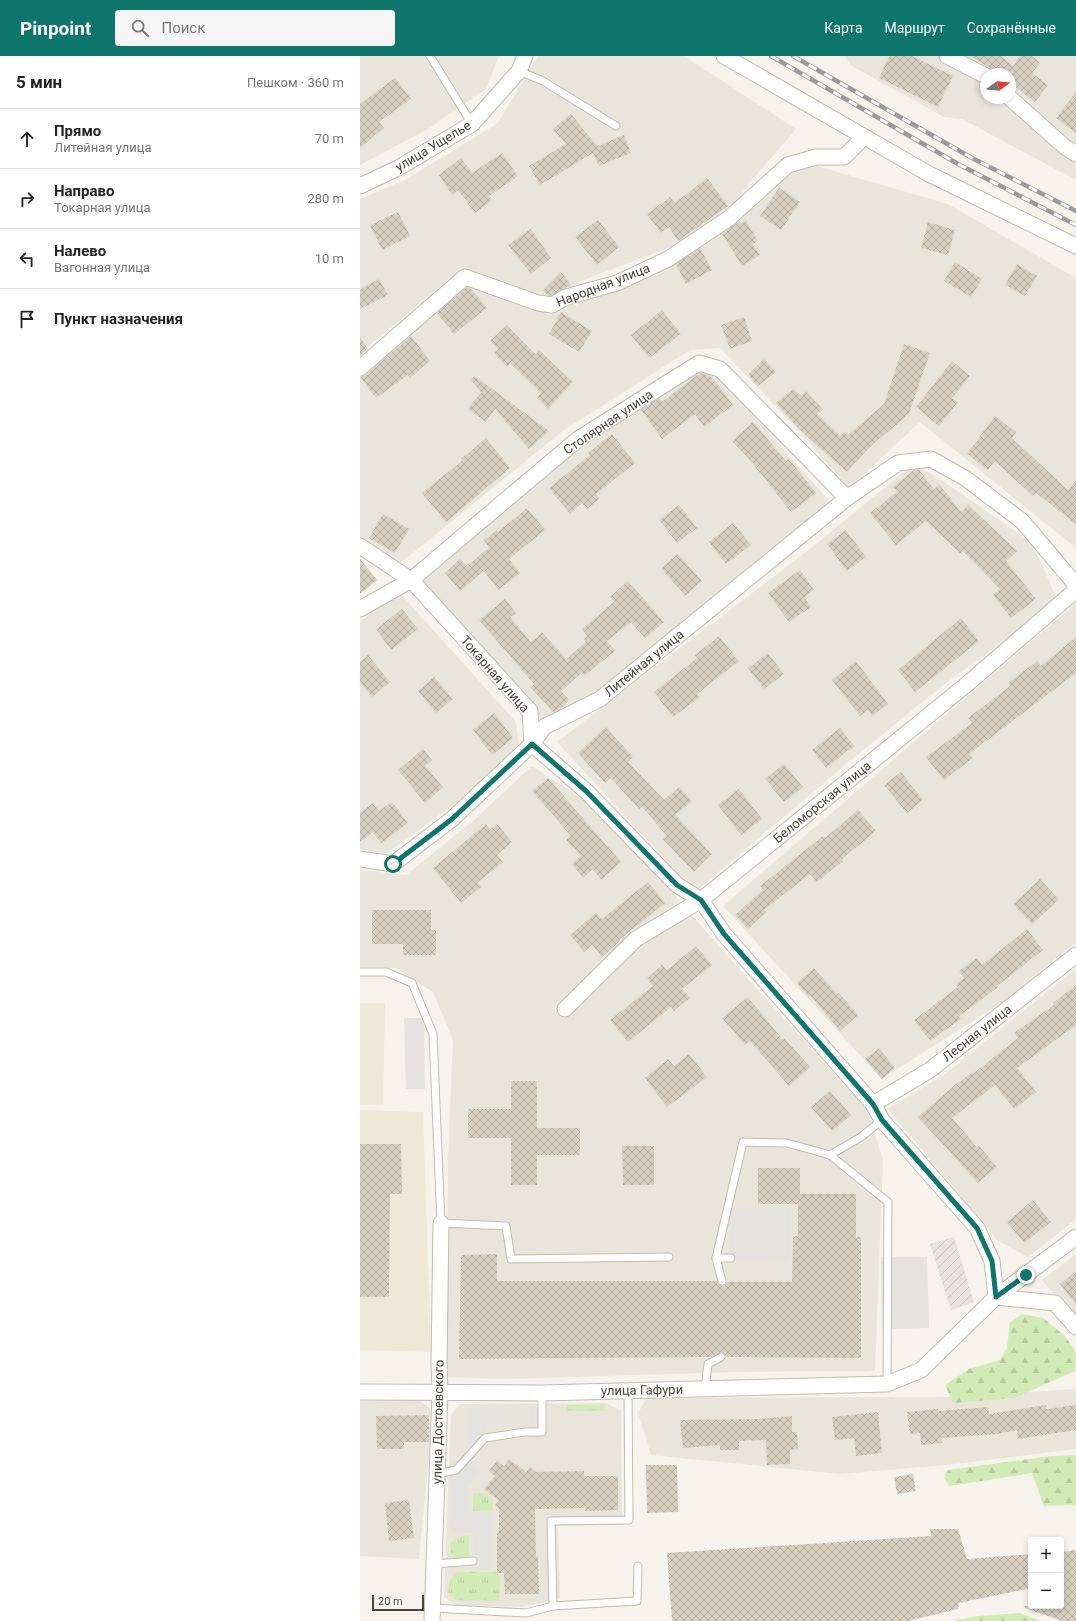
<!DOCTYPE html>
<html lang="ru">
<head>
<meta charset="utf-8">
<style>
	body { margin:0; font-family:Roboto,sans-serif; background:#f6f6f6; color:#222 }
	.controls { position:absolute; right:12px; bottom:12px; display:grid; overflow:hidden; border-radius:4px; box-shadow:0 2px 6px #0003 }
	.controls button { width:36px; height:36px; display:grid; place-items:center; padding:0; border:0; border-bottom:1px solid #e0e0e0; background:#fff; color:#222; font:20px sans-serif }
	.compass { position:absolute; left:620px; top:12px; width:36px; height:36px; border-radius:50%; background:#fff; box-shadow:0 2px 6px #0003; rotate:74deg }
	.scale { position:absolute; left:12px; bottom:10px; width:52px; box-sizing:border-box; padding-left:4px; border:2px solid #4b4439; border-top:0; font-size:11px; line-height:14px; white-space:nowrap; color:#4b4439; -webkit-text-stroke:3px #fff; paint-order:stroke }
	.stop { position:absolute; width:12px; height:12px; margin:-9px; border:3px solid #0f766e; border-radius:50%; background:#fff }
	.stop.end { background:#0f766e; border-color:#fff; box-shadow:0 1px 4px #0008 }
	.list { margin:0; padding:0; list-style:none }
	h2 { display:flex; justify-content:space-between; align-items:center; height:52px; margin:0; padding:0 16px; font-size:17px }
	h2 small { font-size:13px; font-weight:400; color:#767676 }
	.list li { display:grid; grid-template-columns:26px 1fr auto; gap:12px; align-items:center; box-sizing:border-box; height:60px; padding:0 16px; border-top:1px solid #e0e0e0 }
	.list b { display:block; font-size:15px; white-space:nowrap }
	.list p { margin:0; font-size:13px; white-space:nowrap; color:#767676 }
	.list em { font-size:13px; font-style:normal; color:#767676 }
	.icon { flex:none; width:22px; height:22px; fill:none; stroke:currentColor; stroke-width:2; stroke-linecap:round; stroke-linejoin:round }
	.map { position:relative; flex:none; width:716px; height:1565px; overflow:hidden }
	header { display:flex; align-items:center; gap:24px; box-sizing:border-box; height:56px; padding:0 20px; background:#0f766e; color:#fff }
	header strong { font-size:19px }
	nav { display:flex; gap:22px; margin-inline-start:auto; font-size:14px }
	.search { width:280px; height:36px; background:#f6f6f6; display:flex; align-items:center; gap:10px; box-sizing:border-box; padding:0 14px; border-radius:4px; color:#767676; font-size:15px }
	main { display:flex }
	aside { flex:1; background:#fff }
	.map>svg:first-child { display:block }
</style>
</head>
<body>
<header>
<strong>Pinpoint</strong>
<div class="search"><svg class="icon" aria-label="search" viewBox="0 0 24 24"><circle cx="10" cy="10" r="6"/><path d="M15 15l6 6"/></svg>Поиск</div>
<nav><a>Карта</a><a>Маршрут</a><a>Сохранённые</a></nav>
</header>
<main>
<aside>
<h2>5 мин<small>Пешком · 360 m</small></h2>
<ul class="list">
<li><svg class="icon" aria-label="ahead" viewBox="0 0 24 24"><path d="M12 20V5M6 11l6-6 6 6"/></svg><div><b>Прямо</b><p>Литейная улица</p></div><em>70 m</em></li>
<li><svg class="icon" aria-label="right" viewBox="0 0 24 24"><path d="M7 20v-9h11M14 6l5 5-5 5"/></svg><div><b>Направо</b><p>Токарная улица</p></div><em>280 m</em></li>
<li><svg class="icon" aria-label="left" viewBox="0 0 24 24"><path d="M17 20v-9H6M10 6l-5 5 5 5"/></svg><div><b>Налево</b><p>Вагонная улица</p></div><em>10 m</em></li>
<li><svg class="icon" aria-label="arrive" viewBox="0 0 24 24"><path d="M6 21V4h12l-3 4 3 4H6"/></svg><div><b>Пункт назначения</b></div></li>
</ul>
</aside>
<div class="map">
<svg width="716" height="1565" viewBox="0 0 716 1565">
	<defs>
		<pattern id="industrial-furrows" width="10" height="10" patternUnits="userSpaceOnUse"><rect width="10" height="10" fill="#e6e2dd"/><path d="M-1 1l2-2M0 10L10 0M9 11l2-2" fill="none" stroke="#c7c3be"/></pattern>
		<pattern id="grass-tufts" width="24" height="20" patternUnits="userSpaceOnUse"><rect width="24" height="20" fill="#d2eab5"/><path d="M3 7l-1-3M5 7V3M7 7l1-3M15 17l-1-3M17 17v-4M19 17l1-3" fill="none" stroke="#b6ca9c"/></pattern>
		<pattern id="forest-firs" width="22" height="20" patternUnits="userSpaceOnUse"><rect width="22" height="20" fill="#d2eab5"/><path d="M5 1l3.5 6h-7zM16 11l3.5 6h-7z" fill="#b6ca9c"/></pattern>
		<pattern id="building-cross-hatch" width="8" height="8" patternUnits="userSpaceOnUse"><rect width="8" height="8" fill="#d8cfc1"/><path d="M0 0l8 8M0 8l8-8" fill="none" stroke="#b1aa9e"/></pattern>
	</defs>
	<rect width="100%" height="100%" fill="#f6f3ec"/>
	<!-- residential -->
	<g fill="#eae5da" fill-rule="evenodd">
		<path d="M 0,0 L 139,0 L 126,33 L 66,74 L 0,109 Z"/>
		<path d="M 178,0 L 324,0 L 436,73 L 386,131 L 368,158 L 332,183 L 221,225 L 195,244 L 167,238 L 100,215 L 0,297 L 0,143 L 45,124 L 138,67 Z"/>
		<path d="M 485,0 L 716,0 L 716,124 L 602,63 L 584,61 L 490,9 ZM 626,18 L 650,18 L 650,42 L 626,42 Z"/>
		<path d="M 453,109 L 588,148 L 716,222 L 716,492 L 560,366 L 489,432 L 442,378 L 360,292 L 330,294 L 204,374 L 38,509 L 0,481 L 0,320 L 105,226 L 190,259 L 210,247 L 300,218 L 355,179 L 428,116 Z"/>
		<path d="M 347,312 L 366,328 L 471,447 L 203,666 L 185,668 L 61,527 L 220,387 L 297,334 Z"/>
		<path d="M 557,410 L 577,421 L 658,477 L 675,493 L 698,545 L 582,630 L 485,709 L 335,836 L 197,686 L 450,493 L 547,413 Z"/>
		<path d="M 39,536 L 156,666 L 159,688 L 111,736 L 26,798 L 0,793 L 0,566 Z"/>
		<path d="M 716,547 L 716,886 L 644,945 L 522,1023 L 363,850 Z"/>
		<path d="M 172,710 L 241,755 L 386,921 L 507,1053 L 523,1104 L 515,1315 L 375,1316 L 144,1323 L 86,1321 L 88,1102 L 93,984 L 73,936 L 35,912 L 0,911 L 0,814 L 46,819 L 113,765 Z"/>
		<path d="M 716,913 L 716,1163 L 668,1201 L 638,1185 L 528,1053 L 585,1018 Z"/>
		<path d="M 716,1198 L 716,1263 L 682,1224 Z"/>
		<path d="M 716,1333 L 716,1393 L 586,1409 L 480,1418 L 291,1399 L 278,1357 L 287,1342 L 590,1341 Z"/>
		<path d="M 59,1344 L 70,1352 L 70,1389 L 59,1503 L 0,1500 L 0,1345 Z"/>
		<path d="M 246,1347 L 261,1355 L 262,1469 L 198,1470 L 200,1542 L 161,1551 L 95,1549 L 84,1541 L 91,1358 L 101,1348 Z"/>
	</g>
	<!-- industrial -->
	<path fill="url(#industrial-furrows)" d="M 594,1181 L 614,1246 L 591,1254 L 570,1188 Z"/>
	<!-- education -->
	<g fill="#efe8d6">
		<path d="M 0,947 L 25,947 L 23,1049 L 0,1049 Z"/>
		<path d="M 0,1054 L 63,1056 L 71,1296 L 0,1294 Z"/>
	</g>
	<!-- grass -->
	<g fill="url(#grass-tufts)">
		<path d="M 207,1349 L 245,1349 L 244,1355 L 207,1355 Z"/>
		<path d="M 113,1437 L 123,1437 L 133,1444 L 133,1454 L 113,1455 Z"/>
		<path d="M 109,1479 L 109,1502 L 100,1503 L 91,1498 L 90,1487 L 99,1481 Z"/>
		<path d="M 98,1516 L 135,1516 L 140,1520 L 139,1545 L 97,1544 L 88,1538 L 90,1523 Z"/>
	</g>
	<!-- forest -->
	<g fill="url(#forest-firs)">
		<path d="M 662,1258 L 683,1262 L 705,1280 L 716,1296 L 715,1315 L 654,1342 L 593,1347 L 585,1329 L 609,1313 L 640,1304 L 647,1292 L 650,1266 Z"/>
		<path d="M 716,1399 L 716,1450 L 711,1449 L 684,1450 L 672,1417 L 589,1430 L 584,1421 L 588,1414 L 692,1400 Z"/>
		<path d="M 660,1557 L 680,1565 L 594,1565 L 617,1560 Z"/>
	</g>
	<!-- parking -->
	<g fill="#e5e3e0">
		<path d="M 44,962 L 64,962 L 65,1033 L 46,1033 Z"/>
		<path d="M 371,1152 L 430,1153 L 429,1206 L 370,1205 Z"/>
		<path d="M 521,1201 L 567,1201 L 569,1272 L 522,1273 Z"/>
		<path d="M 110,1352 L 175,1353 L 175,1367 L 126,1367 L 126,1387 L 110,1386 Z"/>
		<path d="M 107,1397 L 119,1417 L 108,1429 L 108,1455 L 131,1456 L 130,1514 L 113,1514 L 114,1477 L 91,1477 L 92,1406 Z"/>
	</g>
	<!-- building -->
	<g fill="url(#building-cross-hatch)">
		<path d="M 529,0 L 552,0 L 593,20 L 578,51 L 519,22 Z"/>
		<path d="M 610,0 L 641,0 L 653,10 L 660,0 L 672,0 L 680,7 L 672,17 L 688,29 L 675,46 L 650,27 L 650,18 L 635,18 L 630,12 Z"/>
		<path d="M 35,22 L 51,43 L 19,66 L 24,72 L 0,92 L 0,48 Z"/>
		<path d="M 716,36 L 716,77 L 696,62 Z"/>
		<path d="M 211,58 L 237,90 L 264,79 L 271,97 L 239,110 L 233,97 L 180,129 L 169,110 L 206,88 L 193,73 Z"/>
		<path d="M 142,97 L 158,120 L 129,140 L 132,144 L 115,157 L 98,134 L 92,139 L 79,119 L 101,102 L 112,117 Z"/>
		<path d="M 347,122 L 368,150 L 318,185 L 309,171 L 301,177 L 287,158 L 310,141 L 315,147 Z"/>
		<path d="M 419,132 L 440,146 L 421,174 L 400,160 Z"/>
		<path d="M 38,156 L 50,180 L 22,194 L 10,169 Z"/>
		<path d="M 238,164 L 259,191 L 237,209 L 215,181 Z"/>
		<path d="M 380,165 L 381,167 L 386,165 L 398,185 L 393,188 L 400,199 L 382,210 L 362,178 Z"/>
		<path d="M 568,166 L 595,174 L 588,199 L 561,192 Z"/>
		<path d="M 171,173 L 191,202 L 171,218 L 148,189 Z"/>
		<path d="M 340,192 L 352,214 L 326,228 L 316,208 Z"/>
		<path d="M 595,206 L 622,223 L 611,241 L 584,225 Z"/>
		<path d="M 657,208 L 677,220 L 665,240 L 645,229 Z"/>
		<path d="M 201,216 L 211,229 L 190,240 L 187,239 L 183,234 Z"/>
		<path d="M 19,223 L 28,239 L 0,253 L 0,233 Z"/>
		<path d="M 107,231 L 111,233 L 127,252 L 94,278 L 77,257 Z"/>
		<path d="M 302,254 L 321,278 L 289,302 L 271,279 Z"/>
		<path d="M 201,256 L 232,275 L 219,296 L 189,278 Z"/>
		<path d="M 384,261 L 392,285 L 370,293 L 361,269 Z"/>
		<path d="M 147,269 L 176,299 L 179,294 L 213,326 L 188,353 L 177,341 L 181,337 L 150,307 L 147,311 L 134,297 L 138,293 L 130,285 Z"/>
		<path d="M 51,280 L 70,305 L 50,322 L 48,319 L 16,342 L 0,321 L 6,319 Z"/>
		<path d="M 0,281 L 8,293 L 0,300 Z"/>
		<path d="M 544,288 L 570,297 L 549,358 L 510,391 L 487,416 L 440,374 L 416,347 L 433,333 L 441,340 L 446,335 L 463,353 L 457,358 L 480,380 L 484,376 L 488,379 L 524,348 Z"/>
		<path d="M 404,303 L 416,316 L 398,330 L 388,319 Z"/>
		<path d="M 592,305 L 610,320 L 592,342 L 598,346 L 579,370 L 556,351 Z"/>
		<path d="M 340,317 L 351,320 L 373,349 L 344,371 L 335,358 L 302,383 L 281,354 L 300,342 L 302,346 Z"/>
		<path d="M 114,320 L 127,329 L 189,375 L 169,393 L 135,353 L 126,366 L 108,353 L 121,336 L 111,324 Z"/>
		<path d="M 635,360 L 656,376 L 652,382 L 708,434 L 716,424 L 716,468 L 676,437 L 673,440 L 635,405 L 628,414 L 607,398 Z"/>
		<path d="M 393,366 L 426,405 L 429,403 L 456,437 L 431,456 L 393,408 L 372,385 Z"/>
		<path d="M 252,378 L 275,407 L 236,438 L 239,443 L 227,453 L 222,447 L 210,458 L 189,432 L 230,399 L 228,397 Z"/>
		<path d="M 126,382 L 150,412 L 86,466 L 62,437 L 102,405 L 101,403 Z"/>
		<path d="M 554,414 L 559,414 L 574,433 L 580,429 L 601,456 L 608,449 L 657,495 L 646,505 L 676,543 L 651,562 L 633,539 L 640,533 L 603,495 L 601,498 L 566,465 L 536,489 L 510,457 L 537,436 L 533,431 Z"/>
		<path d="M 319,449 L 337,472 L 317,487 L 299,464 Z"/>
		<path d="M 167,452 L 185,474 L 149,503 L 160,517 L 138,534 L 124,515 L 100,535 L 85,517 L 100,503 L 106,510 L 129,492 L 124,484 L 137,474 L 138,476 Z"/>
		<path d="M 23,458 L 49,473 L 35,497 L 9,482 Z"/>
		<path d="M 373,467 L 391,489 L 366,508 L 349,486 Z"/>
		<path d="M 486,474 L 506,501 L 487,515 L 467,488 Z"/>
		<path d="M 318,498 L 342,525 L 325,540 L 301,512 Z"/>
		<path d="M 0,503 L 17,524 L 0,538 Z"/>
		<path d="M 440,514 L 454,534 L 445,541 L 451,551 L 429,566 L 408,537 Z"/>
		<path d="M 268,525 L 304,566 L 285,582 L 271,566 L 247,585 L 255,595 L 224,620 L 222,617 L 201,635 L 209,644 L 199,654 L 193,656 L 170,631 L 174,628 L 119,564 L 145,543 L 156,557 L 150,561 L 171,586 L 182,576 L 206,603 L 226,586 L 224,583 L 227,580 L 222,573 L 254,546 L 250,541 Z"/>
		<path d="M 42,553 L 58,573 L 31,594 L 16,573 Z"/>
		<path d="M 601,562 L 619,585 L 555,636 L 538,614 Z"/>
		<path d="M 359,580 L 379,605 L 337,638 L 340,641 L 313,661 L 294,636 L 337,602 L 335,599 Z"/>
		<path d="M 716,581 L 716,617 L 609,698 L 613,702 L 584,724 L 566,701 L 612,667 L 608,662 L 650,630 L 648,627 L 677,605 L 681,610 Z"/>
		<path d="M 408,597 L 424,618 L 404,633 L 388,612 Z"/>
		<path d="M 8,599 L 30,626 L 12,641 L 0,626 L 0,606 Z"/>
		<path d="M 496,605 L 528,648 L 512,660 L 508,654 L 500,660 L 472,624 Z"/>
		<path d="M 74,621 L 93,643 L 76,657 L 58,635 Z"/>
		<path d="M 134,657 L 153,682 L 132,699 L 113,674 Z"/>
		<path d="M 246,671 L 273,701 L 268,706 L 304,744 L 319,731 L 332,745 L 315,759 L 352,798 L 334,816 L 303,783 L 307,780 L 282,751 L 279,753 L 251,722 L 245,727 L 218,697 Z"/>
		<path d="M 480,672 L 494,690 L 466,712 L 452,694 Z"/>
		<path d="M 63,693 L 72,704 L 65,710 L 83,731 L 65,747 L 38,714 Z"/>
		<path d="M 424,708 L 443,731 L 424,746 L 405,723 Z"/>
		<path d="M 541,716 L 563,744 L 547,757 L 524,729 Z"/>
		<path d="M 188,722 L 261,806 L 241,824 L 233,813 L 223,822 L 212,808 L 221,800 L 206,784 L 211,780 L 172,735 Z"/>
		<path d="M 379,733 L 402,763 L 381,779 L 358,749 Z"/>
		<path d="M 32,746 L 48,767 L 21,787 L 13,776 L 0,786 L 0,757 L 13,747 L 19,755 Z"/>
		<path d="M 498,754 L 516,775 L 482,803 L 483,805 L 457,826 L 450,818 L 404,854 L 407,856 L 388,873 L 375,859 L 403,834 L 400,830 L 463,780 L 465,782 Z"/>
		<path d="M 126,768 L 130,774 L 137,768 L 152,786 L 137,799 L 143,806 L 117,827 L 121,831 L 101,847 L 73,812 Z"/>
		<path d="M 680,823 L 699,844 L 672,868 L 653,848 Z"/>
		<path d="M 288,826 L 305,847 L 259,884 L 260,885 L 242,901 L 232,889 L 224,896 L 210,879 L 236,857 L 242,863 Z"/>
		<path d="M 12,854 L 71,854 L 71,874 L 76,874 L 76,899 L 43,899 L 43,888 L 12,888 Z"/>
		<path d="M 667,873 L 683,894 L 637,930 L 638,931 L 599,960 L 601,963 L 570,985 L 554,964 L 598,931 L 596,928 L 604,922 L 599,915 L 617,902 L 622,909 Z"/>
		<path d="M 336,890 L 352,909 L 322,933 L 330,942 L 314,955 L 311,951 L 268,986 L 250,964 L 293,930 L 287,922 L 302,909 L 307,914 Z"/>
		<path d="M 454,912 L 477,938 L 479,937 L 498,959 L 480,975 L 450,939 L 449,941 L 437,927 Z"/>
		<path d="M 716,929 L 716,969 L 657,1012 L 676,1036 L 654,1053 L 635,1029 L 592,1062 L 617,1091 L 619,1090 L 637,1111 L 618,1127 L 558,1061 L 596,1028 L 613,1016 L 614,1017 L 658,982 L 654,977 L 694,949 L 693,947 Z"/>
		<path d="M 388,941 L 423,984 L 425,983 L 450,1011 L 429,1030 L 390,985 L 385,989 L 362,962 Z"/>
		<path d="M 519,992 L 535,1012 L 522,1023 L 505,1003 Z"/>
		<path d="M 329,998 L 347,1021 L 307,1051 L 285,1022 L 308,1003 L 314,1010 Z"/>
		<path d="M 151,1025 L 177,1025 L 177,1072 L 220,1072 L 220,1099 L 177,1099 L 177,1129 L 151,1129 L 151,1082 L 108,1082 L 108,1053 L 151,1053 Z"/>
		<path d="M 470,1035 L 491,1059 L 472,1075 L 451,1051 Z"/>
		<path d="M 0,1088 L 41,1088 L 42,1138 L 30,1138 L 29,1241 L 0,1241 Z"/>
		<path d="M 262,1090 L 294,1090 L 294,1129 L 263,1129 Z"/>
		<path d="M 398,1112 L 440,1112 L 440,1138 L 496,1138 L 496,1181 L 501,1181 L 501,1302 L 366,1301 L 364,1297 L 361,1296 L 351,1301 L 99,1303 L 101,1199 L 137,1198 L 137,1225 L 357,1225 L 359,1229 L 363,1230 L 367,1226 L 432,1226 L 433,1180 L 438,1180 L 438,1148 L 398,1148 Z"/>
		<path d="M 673,1144 L 691,1166 L 664,1187 L 647,1166 Z"/>
		<path d="M 716,1215 L 716,1249 L 700,1228 Z"/>
		<path d="M 686,1349 L 686,1353 L 716,1349 L 716,1374 L 658,1383 L 657,1374 L 637,1378 L 581,1382 L 582,1387 L 561,1389 L 560,1377 L 550,1378 L 547,1356 L 578,1353 L 578,1355 L 628,1351 L 629,1358 Z"/>
		<path d="M 518,1356 L 522,1397 L 496,1400 L 494,1382 L 475,1384 L 472,1361 Z"/>
		<path d="M 69,1359 L 69,1386 L 44,1386 L 44,1393 L 17,1393 L 16,1360 Z"/>
		<path d="M 432,1360 L 432,1376 L 437,1376 L 438,1393 L 430,1394 L 430,1408 L 407,1409 L 406,1384 L 379,1385 L 379,1394 L 360,1394 L 360,1389 L 323,1392 L 320,1364 L 398,1363 Z"/>
		<path d="M 149,1403 L 166,1416 L 170,1411 L 176,1416 L 224,1415 L 224,1420 L 258,1420 L 258,1454 L 225,1455 L 225,1452 L 175,1453 L 176,1500 L 178,1500 L 179,1538 L 145,1538 L 144,1517 L 137,1517 L 137,1478 L 139,1476 L 139,1453 L 135,1449 L 139,1445 L 124,1433 L 135,1420 L 129,1415 L 137,1405 L 144,1410 Z"/>
		<path d="M 286,1409 L 317,1409 L 318,1456 L 287,1457 Z"/>
		<path d="M 553,1418 L 556,1435 L 537,1438 L 534,1421 Z"/>
		<path d="M 49,1444 L 54,1482 L 29,1485 L 25,1447 Z"/>
		<path d="M 570,1473 L 598,1473 L 607,1503 L 671,1498 L 671,1532 L 599,1547 L 598,1553 L 548,1565 L 312,1565 L 307,1497 L 571,1480 Z"/>
		<path d="M 716,1494 L 716,1565 L 702,1565 L 665,1552 L 665,1550 L 701,1550 L 701,1496 Z"/>
	</g>
	<g fill="none" stroke-linecap="round" stroke-linejoin="round">
		<!-- lane casing -->
		<g stroke="#c2bbae" stroke-width="9">
			<g id="lane">
				<path d="M 70,0 L 112,68"/>
				<path d="M 159,15 L 183,25 L 256,70"/>
				<path d="M 0,916 L 26,916 L 52,927 L 73,978 L 81,1167 L 146,1170 L 151,1203 L 309,1201"/>
				<path d="M 470,1099 L 501,1081 L 522,1064"/>
				<path d="M 356,1202 L 371,1202"/>
				<path d="M 362,1225 L 356,1202 L 383,1086 L 427,1087 L 470,1099 L 528,1146 L 527,1328"/>
				<path d="M 345,1333 L 348,1308 L 361,1301"/>
				<path d="M 77,1418 L 96,1414 L 125,1382 L 165,1376 L 182,1376 L 182,1337"/>
				<path d="M 74,1508 L 113,1505"/>
				<path d="M 193,1550 L 191,1465 L 269,1464 L 268,1334"/>
				<path d="M 73,1552 L 166,1557 L 193,1550 L 277,1545 L 278,1510"/>
			</g>
		</g>
		<!-- street casing -->
		<g stroke="#c2bbae" stroke-width="17">
			<g id="street">
				<path d="M 364,0 L 569,118 L 716,190"/>
				<path d="M 587,0 L 626,20"/>
				<path d="M 650,42 L 705,91 L 716,98"/>
				<path d="M 0,130 L 40,111 L 112,68 L 159,15 L 165,0"/>
				<path d="M 0,312 L 105,221 L 178,247 L 192,249 L 206,241 L 257,227 L 308,203 L 368,163 L 428,109 L 456,101 L 484,101 L 504,81"/>
				<path d="M 0,490 L 51,524 L 170,655 L 172,688 L 226,735 L 317,829 L 341,844 L 364,878 L 513,1048 L 522,1064 L 617,1172 L 632,1205 L 636,1241 L 695,1247 L 716,1271"/>
				<path d="M 0,553 L 51,524 L 218,383 L 339,307 L 360,313 L 487,442"/>
				<path d="M 0,803 L 33,808 L 92,763 L 172,688 L 184,671 L 240,643 L 487,442 L 538,407 L 571,403 L 605,422 L 662,465 L 716,529"/>
				<path d="M 205,953 L 276,883 L 341,844 L 606,629 L 716,534"/>
				<path d="M 513,1048 L 570,1014 L 716,899"/>
				<path d="M 0,1336 L 182,1337 L 527,1328 L 561,1314 L 636,1241 L 716,1181"/>
				<path d="M 72,1565 L 80,1336 L 79,1307 L 81,1167"/>
			</g>
		</g>
		<!-- lane -->
		<use href="#lane" stroke="#fff" stroke-width="7"/>
		<!-- street -->
		<use href="#street" stroke="#fff" stroke-width="15"/>
		<!-- rail casing -->
		<g stroke="#9a9a9a" stroke-width="4.5">
			<g id="rail">
				<path d="M 411,0 L 598,108 L 716,169"/>
				<path d="M 433,0 L 612,102 L 716,155"/>
			</g>
		</g>
		<!-- rail -->
		<use href="#rail" stroke="#fff" stroke-width="3" stroke-dasharray="9" stroke-linecap="butt"/>
	</g>
	<g fill="none" stroke-linecap="round" stroke-linejoin="round">
		<!-- route -->
		<path stroke="#0f766e" stroke-width="5" d="M 33,808 L 92,763 L 172,688 L 226,735 L 317,829 L 341,844 L 364,878 L 513,1048 L 522,1064 L 617,1172 L 632,1205 L 636,1241 L 666,1219"/>
	</g>
	<g text-anchor="middle" dominant-baseline="central" stroke-width="3" stroke-linejoin="round" paint-order="stroke">
		<!-- street labels -->
		<g font-size="13" fill="#4b4439" stroke="#fff">
			<text transform="translate(73 90) rotate(-31)">улица Ущелье</text>
			<text transform="translate(243 229) rotate(-21)">Народная улица</text>
			<text transform="translate(248 366) rotate(-34)">Столярная улица</text>
			<text transform="translate(284 607) rotate(-39)">Литейная улица</text>
			<text transform="translate(135 618) rotate(49)">Токарная улица</text>
			<text transform="translate(462 746) rotate(-39)">Беломорская улица</text>
			<text transform="translate(617 977) rotate(-38)">Лесная улица</text>
			<text transform="translate(282 1334) rotate(-1)">улица Гафури</text>
			<text transform="translate(78 1366) rotate(-89)">улица Достоевского</text>
		</g>
	</g>
</svg>
<div class="controls">
<button>+</button>
<button>−</button>
</div>
<svg class="compass" viewBox="-18 -18 36 36"><path d="M0-13l5 13h-10z" fill="#e53935"/><path d="M0 13l5-13h-10z" fill="#767676"/></svg>
<div class="scale">20 m</div>
<div class="stop" style="left:33px;top:808px"></div>
<div class="stop end" style="left:666px;top:1219px"></div>
</div>
</main>
</body>
</html>
